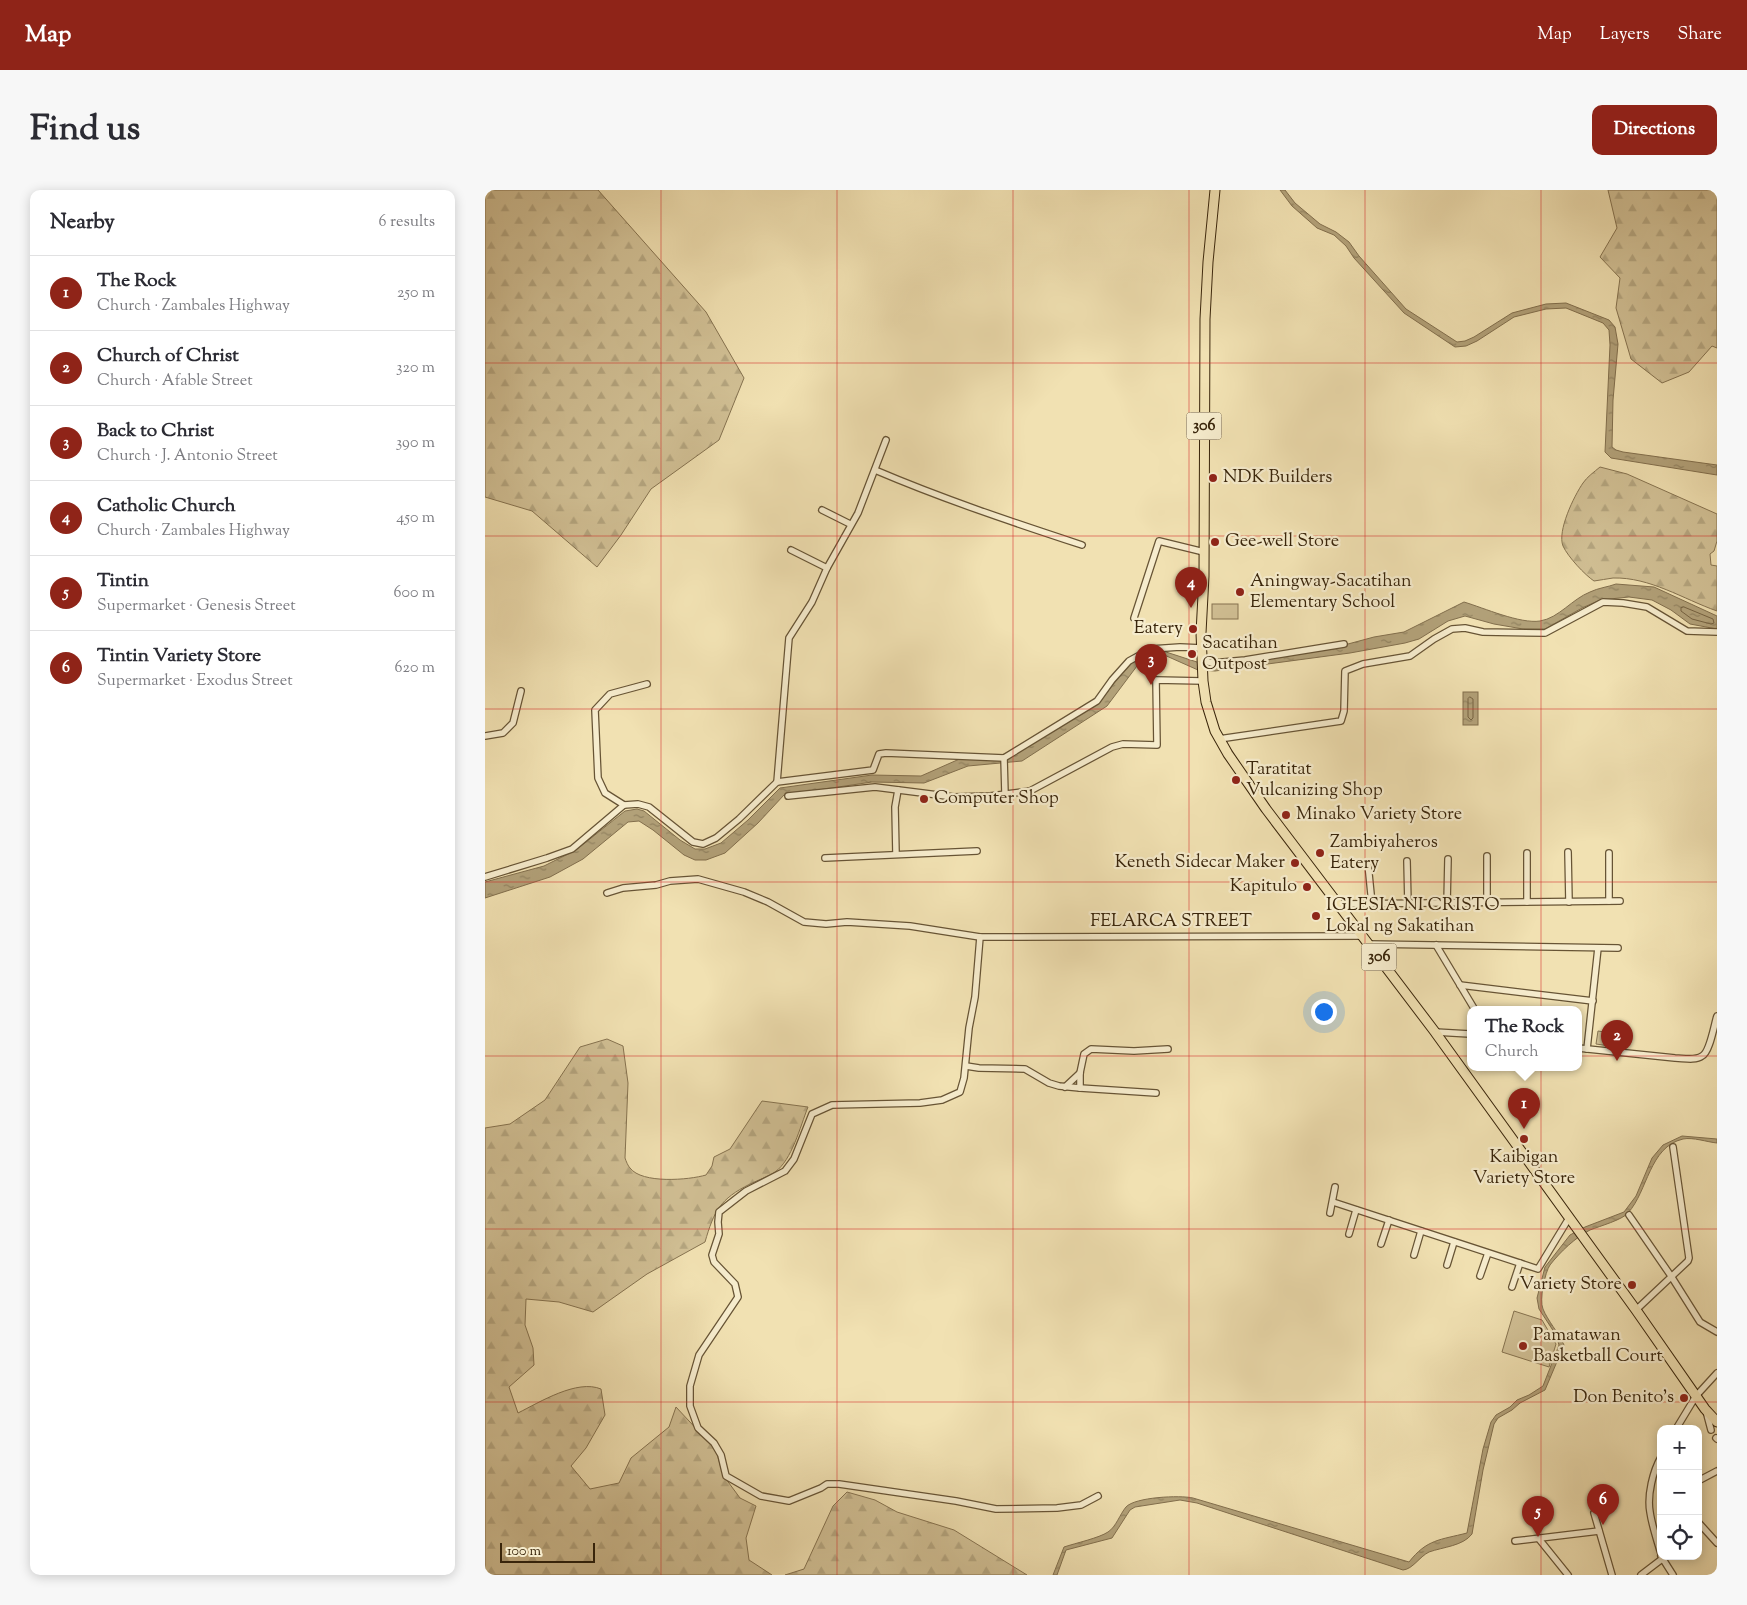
<!DOCTYPE html>
<html lang="en">
<head>
<meta charset="utf-8">
<style>
	body { margin:0; font-family:"Sorts Mill Goudy",serif; background:#f7f7f7; color:#2b2b33 }
	.controls { position:absolute; right:15px; bottom:15px; display:grid; overflow:hidden; border-radius:10px; box-shadow:0 2px 12px #0003 }
	.controls button { width:45px; height:45px; display:grid; place-items:center; padding:0; border:0; border-bottom:1px solid #e1e1e2; background:#fff; color:#2b2b33; font:25px sans-serif }
	.scale { position:absolute; left:15px; bottom:12px; width:95px; box-sizing:border-box; padding-left:5px; border:2px solid #39250b; border-top:0; font-size:14px; line-height:18px; white-space:nowrap; color:#39250b; -webkit-text-stroke:4px #f6eccd; paint-order:stroke }
	.you { position:absolute; left:838px; top:821px; width:18px; height:18px; margin:-12px; border:4px solid #fff; border-radius:50%; background:#1a73e8; box-shadow:0 0 0 8px #1a73e833 }
	.badge { display:grid; place-items:center; width:32px; height:32px; border-radius:50%; background:#8f2418; color:#fff; font-size:16px; font-weight:700 }
	.pin { position:absolute; translate:-50% -41px; filter:drop-shadow(0 1px 2px #0008) }
	.pin::after { content:''; position:absolute; top:26px; width:18px; height:15px; background:inherit; clip-path:polygon(0 0,100% 0,50% 100%) }
	.popup { position:absolute; left:982px; top:816px; width:115px; height:65px; box-sizing:border-box; display:grid; place-content:center; border-radius:10px; background:#fff; filter:drop-shadow(0 1px 4px #0005); font-size:16px; white-space:nowrap; color:#7c7c81 }
	.popup b { font-size:19px; color:#2b2b33 }
	.popup::after { content:''; position:absolute; left:50%; top:100%; margin-left:-10px; border:10px solid transparent; border-top-color:#fff }
	.list { margin:0; padding:0; list-style:none }
	h2 { display:flex; justify-content:space-between; align-items:center; height:65px; margin:0; padding:0 20px; font-size:21px }
	h2 small { font-size:16px; font-weight:400; color:#7c7c81 }
	.list li { display:grid; grid-template-columns:32px 1fr auto; gap:15px; align-items:center; box-sizing:border-box; height:75px; padding:0 20px; border-top:1px solid #e1e1e2 }
	.list b { display:block; font-size:19px; white-space:nowrap }
	.list p { margin:0; font-size:16px; white-space:nowrap; color:#7c7c81 }
	.list em { font-size:16px; font-style:normal; color:#7c7c81 }
	.icon { flex:none; width:28px; height:28px; fill:none; stroke:currentColor; stroke-width:2; stroke-linecap:round; stroke-linejoin:round }
	.map { position:relative; flex:none; width:1232px; height:1385px; overflow:hidden; border-radius:10px }
	header { display:flex; align-items:center; gap:30px; box-sizing:border-box; height:70px; padding:0 25px; background:#8f2418; color:#fff }
	header strong { font-size:24px }
	nav { display:flex; gap:28px; margin-inline-start:auto; font-size:18px }
	.intro { display:flex; align-items:center; justify-content:space-between; box-sizing:border-box; height:120px; padding:0 30px }
	h1 { margin:0; font-size:35px }
	.button { padding:12px 22px; border-radius:10px; background:#8f2418; color:#fff; font-size:18px; font-weight:700 }
	main { display:flex; gap:30px; padding:0 30px }
	aside { flex:1; background:#fff; border-radius:10px; box-shadow:0 2px 12px #0003 }
	.map>svg:first-child { display:block }
</style>
</head>
<body>
<header>
<strong>Map</strong>
<nav><a>Map</a><a>Layers</a><a>Share</a></nav>
</header>
<div class="intro"><h1>Find us</h1><a class="button">Directions</a></div>
<main>
<aside>
<h2>Nearby<small>6 results</small></h2>
<ul class="list">
<li><span class="badge">1</span><div><b>The Rock</b><p>Church · Zambales Highway</p></div><em>250 m</em></li>
<li><span class="badge">2</span><div><b>Church of Christ</b><p>Church · Afable Street</p></div><em>320 m</em></li>
<li><span class="badge">3</span><div><b>Back to Christ</b><p>Church · J. Antonio Street</p></div><em>390 m</em></li>
<li><span class="badge">4</span><div><b>Catholic Church</b><p>Church · Zambales Highway</p></div><em>450 m</em></li>
<li><span class="badge">5</span><div><b>Tintin</b><p>Supermarket · Genesis Street</p></div><em>600 m</em></li>
<li><span class="badge">6</span><div><b>Tintin Variety Store</b><p>Supermarket · Exodus Street</p></div><em>620 m</em></li>
</ul>
</aside>
<div class="map">
<svg width="1232" height="1385" viewBox="0 0 1232 1385">
	<defs>
		<pattern id="forest-firs" width="22" height="20" patternUnits="userSpaceOnUse" patternTransform="scale(1.25)"><rect width="22" height="20" fill="#d2c196"/><path d="M5 1l3.5 6h-7zM16 11l3.5 6h-7z" fill="#b5a680"/></pattern>
		<pattern id="water-ripples" width="26" height="14" patternUnits="userSpaceOnUse" patternTransform="scale(1.25)"><rect width="26" height="14" fill="#b2a179"/><path d="M2 4q2-2 4 0t4 0M15 11q2-2 4 0t4 0" fill="none" stroke="#928361"/></pattern>
	</defs>
	<rect width="100%" height="100%" fill="#f1e1b2"/>
	<filter id="stains"><feTurbulence type="fractalNoise" baseFrequency=".004" numOctaves="4"/><feColorMatrix values="0 0 0 0 .2 0 0 0 0 .09 0 0 0 0 .02 0 0 0 .5 -.17"/></filter>
	<radialGradient id="worn" r=".72"><stop offset=".6" stop-color="#630" stop-opacity="0"/><stop offset="1" stop-color="#630" stop-opacity=".3"/></radialGradient>
	<!-- forest -->
	<g fill="url(#forest-firs)" stroke="#867350">
		<path d="M 0,0 L 113,0 L 221,122 L 259,188 L 234,250 L 166,299 L 136,345 L 112,377 L 47,321 L 0,307 Z"/>
		<path d="M 1123,0 L 1232,0 L 1232,158 L 1227,156 L 1204,182 L 1177,193 L 1146,169 L 1131,118 L 1135,88 L 1115,67 L 1132,38 Z"/>
		<path d="M 1115,277 L 1142,284 L 1232,324 L 1232,351 L 1229,361 L 1225,364 L 1226,375 L 1232,376 L 1232,421 C 1198,409 1165,387 1128,388 C 1122,389 1115,390 1109,391 C 1100,385 1083,367 1078,356 C 1072,341 1089,306 1098,293 C 1102,287 1109,282 1115,277 Z"/>
		<path d="M 122,849 L 138,856 L 143,893 L 140,968 C 141,971 143,976 145,978 C 157,994 204,990 221,985 L 227,976 L 229,967 L 245,959 L 277,911 L 323,917 C 315,937 307,970 290,982 C 283,987 273,990 265,994 C 235,1009 229,1021 220,1052 L 162,1084 L 108,1122 L 74,1112 L 41,1109 L 40,1135 L 48,1158 L 49,1175 L 24,1197 L 33,1223 C 55,1212 92,1189 116,1199 L 120,1225 L 101,1258 L 86,1276 L 105,1299 L 134,1293 L 146,1268 L 184,1237 L 191,1217 L 231,1260 L 238,1285 L 255,1308 L 271,1316 L 261,1348 L 264,1370 L 287,1385 L 0,1385 L 0,938 L 25,934 L 60,910 L 95,857 Z"/>
		<path d="M 362,1302 L 390,1310 L 412,1322 L 469,1340 L 542,1385 L 300,1385 L 319,1379 L 348,1316 Z"/>
	</g>
	<!-- pitch -->
	<g fill="#d2c196" stroke="#867350">
		<rect x="727" y="414" width="26" height="15"/>
		<path d="M 1113,841 L 1140,845 L 1138,858 L 1111,854 Z"/>
		<path d="M 1029,1121 L 1057,1130 L 1071,1154 L 1064,1177 L 1017,1162 Z"/>
	</g>
	<!-- water -->
	<g fill="url(#water-ripples)" stroke="#826f4d">
		<path d="M 795,0 L 800,0 L 810,13 L 835,34 L 851,42 L 864,52 L 874,66 L 921,119 L 972,152 L 980,151 L 989,147 L 1027,123 L 1061,114 L 1081,113 L 1124,130 L 1130,137 L 1133,154 L 1128,210 L 1127,257 L 1131,260 L 1138,262 L 1232,275 L 1232,285 L 1126,268 L 1120,262 L 1125,155 L 1124,140 L 1118,133 L 1081,118 L 1061,119 L 1029,127 L 992,151 L 981,156 L 970,157 L 919,123 L 869,68 L 861,56 L 849,45 L 832,38 L 807,16 Z"/>
		<path d="M 1131,394 L 1169,397 L 1232,426 L 1232,439 L 1205,434 L 1186,420 L 1167,410 L 1144,407 L 1115,410 L 1097,418 L 1060,439 L 1038,439 L 1009,434 L 980,426 L 963,431 L 934,449 L 920,453 L 865,463 L 730,481 L 713,480 L 677,464 L 667,466 L 652,476 L 622,516 L 537,571 L 483,576 L 439,593 L 387,592 L 299,605 L 273,633 L 240,663 L 221,670 L 210,670 L 199,665 L 168,640 L 154,631 L 143,632 L 98,669 L 65,687 L 0,708 L 0,692 L 59,676 L 91,660 L 140,621 L 152,619 L 159,621 L 195,650 L 210,659 L 220,659 L 236,653 L 263,630 L 295,598 L 387,585 L 436,586 L 479,567 L 526,564 L 614,513 L 646,471 L 667,461 L 681,462 L 715,473 L 798,464 L 863,454 L 889,447 L 919,442 L 979,412 C 999,418 1035,434 1055,431 C 1074,428 1087,409 1105,402 C 1113,398 1123,397 1131,394 Z"/>
		<rect x="978" y="502" width="15" height="33"/>
		<path d="M 1197,946 L 1232,949 L 1232,953 C 1222,952 1208,947 1198,949 C 1164,957 1163,1001 1143,1023 C 1137,1030 1115,1036 1105,1040 C 1091,1047 1075,1062 1065,1075 C 1060,1082 1054,1110 1058,1119 C 1063,1131 1073,1142 1079,1155 L 1060,1200 L 1035,1213 L 1027,1220 L 1013,1228 L 1009,1234 L 998,1280 L 987,1344 C 978,1356 958,1357 944,1362 C 934,1367 928,1379 918,1380 L 712,1313 L 695,1310 L 650,1317 L 645,1320 L 627,1348 L 581,1360 L 572,1385 L 568,1385 L 579,1357 C 591,1353 614,1348 623,1342 C 631,1337 635,1324 641,1317 C 650,1307 695,1305 708,1308 L 924,1372 C 942,1349 955,1350 982,1343 L 998,1259 L 1006,1232 L 1011,1225 L 1025,1217 L 1032,1210 L 1044,1205 L 1058,1196 L 1074,1155 L 1071,1145 L 1054,1119 L 1052,1108 L 1060,1077 L 1085,1045 L 1100,1037 L 1139,1022 L 1151,1006 L 1167,968 L 1178,955 Z"/>
	</g>
	<g fill="none" stroke-linecap="round" stroke-linejoin="round">
		<!-- shore -->
		<g stroke="#766342" stroke-width="1">
			<path d="M 1199,417 L 1228,429 L 1229,433 L 1226,434 L 1207,429 L 1196,421 L 1196,418 Z"/>
			<path d="M 985,507 L 988,509 L 988,528 L 986,530 L 983,527 L 983,509 Z"/>
		</g>
		<!-- street casing -->
		<g stroke="#675435" stroke-width="8">
			<g id="street">
				<path d="M 390,280 C 458,309 527,332 597,355"/>
				<path d="M 337,320 L 365,334"/>
				<path d="M 306,360 L 342,378"/>
				<path d="M 649,428 L 674,351 L 719,362"/>
				<path d="M 717,470 L 727,473 L 760,470 L 859,454"/>
				<path d="M 0,546 L 18,543 L 28,533 L 36,501"/>
				<path d="M 734,549 L 856,531 L 859,521 L 860,481 L 878,474 L 925,466 L 949,449 L 967,439 L 980,438 L 998,442 L 1060,443 L 1118,412 L 1138,413 L 1162,417 L 1202,441 L 1232,442"/>
				<path d="M 519,568 L 520,604"/>
				<path d="M 292,592 L 304,448 L 327,412 L 342,378 L 373,323 L 401,250"/>
				<path d="M 303,606 L 390,597 L 469,607 L 505,606 L 545,601 L 627,557 L 638,554 L 672,555 L 671,490 L 718,491"/>
				<path d="M 139,615 L 120,603 L 113,588 L 110,520 L 125,504 L 162,494"/>
				<path d="M 1083,662 L 1084,712"/>
				<path d="M 1042,663 L 1042,712"/>
				<path d="M 1124,663 L 1124,711"/>
				<path d="M 411,664 L 410,617 L 413,600"/>
				<path d="M 1002,666 L 1002,713"/>
				<path d="M 340,668 L 492,661"/>
				<path d="M 922,671 L 923,714"/>
				<path d="M 883,674 L 887,714"/>
				<path d="M 0,687 L 62,668 L 87,659 L 139,615 L 153,614 L 164,617 L 208,652 L 218,654 L 231,648 L 254,629 L 292,592 L 388,580 L 394,564 L 401,563 L 519,568 L 612,511 L 627,490 L 644,471 L 666,459 L 695,457 L 717,458"/>
				<path d="M 122,703 L 138,698 L 171,695 L 185,691 L 213,689 L 259,702 L 283,712 L 319,732 L 341,734 L 362,732 L 425,736 L 495,747 L 878,746"/>
				<path d="M 962,713 L 963,669"/>
				<path d="M 854,714 L 1135,711"/>
				<path d="M 495,747 L 490,807 L 484,838 L 479,888 L 475,902 L 457,910 L 435,913 L 347,915 L 327,924 L 309,969 L 300,981 L 261,1001 L 234,1022 L 233,1032 L 234,1044 L 227,1065 L 229,1072 L 250,1094 L 253,1107 L 214,1165 L 205,1196 L 205,1216 L 213,1238 L 229,1253 L 236,1265 L 241,1286 L 276,1306 L 304,1311 L 336,1298 L 342,1294 L 354,1294 L 471,1311 L 511,1319 L 572,1318 L 596,1315 L 613,1306"/>
				<path d="M 884,754 L 1133,758"/>
				<path d="M 951,755 L 990,820"/>
				<path d="M 975,795 L 1108,811"/>
				<path d="M 950,842 L 985,844"/>
				<path d="M 1093,858 L 1190,868 C 1198,868 1210,871 1217,866 C 1225,862 1229,835 1232,826"/>
				<path d="M 1102,859 L 1113,758"/>
				<path d="M 481,876 L 494,878 L 540,879 L 564,893 L 574,896 L 595,898 L 595,883 L 599,864 L 606,859 L 649,861 L 683,859"/>
				<path d="M 580,897 L 595,883"/>
				<path d="M 595,898 L 671,903"/>
				<path d="M 848,1012 L 1053,1079 L 1084,1028"/>
				<path d="M 845,1023 L 850,997"/>
				<path d="M 1144,1025 L 1186,1086 L 1215,1132 L 1232,1142"/>
				<path d="M 864,1044 L 871,1020"/>
				<path d="M 896,1054 L 904,1030"/>
				<path d="M 929,1065 L 936,1041"/>
				<path d="M 962,1075 L 969,1052"/>
				<path d="M 995,1086 L 1003,1063"/>
				<path d="M 1027,1097 L 1035,1073"/>
				<path d="M 1151,1120 L 1203,1071 L 1204,1068 L 1188,957"/>
				<path d="M 1221,1221 L 1226,1240"/>
				<path d="M 1191,1239 L 1211,1206 L 1232,1183"/>
				<path d="M 1231,1248 L 1232,1249"/>
				<path d="M 1176,1267 C 1168,1281 1162,1305 1165,1322 C 1167,1336 1172,1350 1176,1364"/>
				<path d="M 1213,1291 L 1232,1281"/>
				<path d="M 1109,1323 L 1127,1385"/>
				<path d="M 1213,1332 L 1232,1353"/>
				<path d="M 1054,1349 L 1083,1385"/>
				<path d="M 1030,1351 L 1114,1341"/>
				<path d="M 1176,1366 L 1188,1385"/>
				<path d="M 1156,1385 L 1177,1369"/>
			</g>
		</g>
		<!-- primary casing -->
		<g stroke="#39250b" stroke-width="11">
			<path id="primary" d="M 730,0 L 723,72 L 720,129 L 719,386 L 716,443 L 718,491 L 721,512 L 730,541 L 743,564 L 781,619 L 950,842 L 1151,1120 L 1220,1219 L 1232,1232"/>
		</g>
		<!-- street -->
		<use href="#street" stroke="#f6eccd" stroke-width="5.5"/>
		<!-- primary -->
		<use href="#primary" stroke="#f1e1b2" stroke-width="9"/>
	</g>
	<!-- grid -->
	<path fill="none" stroke="#d62828" stroke-width="1" stroke-opacity="0.55" d="M 176,0 L 176,1385M 352,0 L 352,1385M 528,0 L 528,1385M 704,0 L 704,1385M 880,0 L 880,1385M 1056,0 L 1056,1385M 0,173 L 1232,173M 0,346 L 1232,346M 0,519 L 1232,519M 0,692 L 1232,692M 0,866 L 1232,866M 0,1039 L 1232,1039M 0,1212 L 1232,1212"/>
	<!-- markers -->
	<g fill="#8f2418" stroke="#f6eccd" stroke-width="2">
		<circle cx="728" cy="288" r="5"/>
		<circle cx="730" cy="352" r="5"/>
		<circle cx="755" cy="402" r="5"/>
		<circle cx="708" cy="439" r="5"/>
		<circle cx="707" cy="464" r="5"/>
		<circle cx="751" cy="590" r="5"/>
		<circle cx="439" cy="609" r="5"/>
		<circle cx="801" cy="625" r="5"/>
		<circle cx="835" cy="663" r="5"/>
		<circle cx="810" cy="673" r="5"/>
		<circle cx="822" cy="697" r="5"/>
		<circle cx="831" cy="726" r="5"/>
		<circle cx="1039" cy="949" r="5"/>
		<circle cx="1147" cy="1095" r="5"/>
		<circle cx="1038" cy="1156" r="5"/>
		<circle cx="1199" cy="1208" r="5"/>
	</g>
	<g text-anchor="middle" dominant-baseline="central" stroke-width="4.5" stroke-linejoin="round" paint-order="stroke">
		<!-- shield labels -->
		<g fill="#f6eccd" stroke="#726145" stroke-width="1">
			<rect x="701.5" y="222.5" width="35" height="27" rx="4"/>
			<rect x="876.5" y="753.5" width="35" height="27" rx="4"/>
		</g>
		<g font-size="16" font-weight="bold" fill="#39250b">
			<text x="719" y="236">306</text>
			<text x="894" y="767">306</text>
		</g>
		<!-- poi labels -->
		<g font-size="18" fill="#39250b" stroke="#f6eccd" text-anchor="start">
			<text x="738" y="288">NDK Builders</text>
			<text x="740" y="352">Gee-well Store</text>
			<text x="765" y="392">Aningway-Sacatihan<tspan x="765" dy="21">Elementary School</tspan></text>
			<text x="698" y="439" text-anchor="end">Eatery</text>
			<text x="717" y="454">Sacatihan<tspan x="717" dy="21">Outpost</tspan></text>
			<text x="761" y="580">Taratitat<tspan x="761" dy="21">Vulcanizing Shop</tspan></text>
			<text x="449" y="609">Computer Shop</text>
			<text x="811" y="625">Minako Variety Store</text>
			<text x="845" y="653">Zambiyaheros<tspan x="845" dy="21">Eatery</tspan></text>
			<text x="800" y="673" text-anchor="end">Keneth Sidecar Maker</text>
			<text x="812" y="697" text-anchor="end">Kapitulo</text>
			<text x="841" y="716">IGLESIA NI CRISTO<tspan x="841" dy="21">Lokal ng Sakatihan</tspan></text>
			<text x="1039" y="968" text-anchor="middle">Kaibigan<tspan x="1039" dy="21">Variety Store</tspan></text>
			<text x="1137" y="1095" text-anchor="end">Variety Store</text>
			<text x="1048" y="1146">Pamatawan<tspan x="1048" dy="21">Basketball Court</tspan></text>
			<text x="1189" y="1208" text-anchor="end">Don Benito's</text>
		</g>
		<!-- street labels -->
		<g font-size="18" fill="#39250b" stroke="#f6eccd">
			<text x="686" y="732">FELARCA STREET</text>
		</g>
	</g>
	<rect width="100%" height="100%" filter="url(#stains)"/>
	<rect width="100%" height="100%" fill="url(#worn)"/>
</svg>
<div class="controls">
<button>+</button>
<button>−</button>
<button><svg class="icon" aria-label="locate" viewBox="0 0 24 24"><circle cx="12" cy="12" r="6"/><path d="M12 2v4M12 18v4M2 12h4M18 12h4"/></svg></button>
</div>
<div class="scale">100 m</div>
<div class="you"></div>
<div class="pin badge" style="left:1039px;top:939px">1</div>
<div class="popup"><b>The Rock</b>Church</div>
<div class="pin badge" style="left:1132px;top:871px">2</div>
<div class="pin badge" style="left:666px;top:495px">3</div>
<div class="pin badge" style="left:706px;top:418px">4</div>
<div class="pin badge" style="left:1053px;top:1347px">5</div>
<div class="pin badge" style="left:1118px;top:1335px">6</div>
</div>
</main>
</body>
</html>
